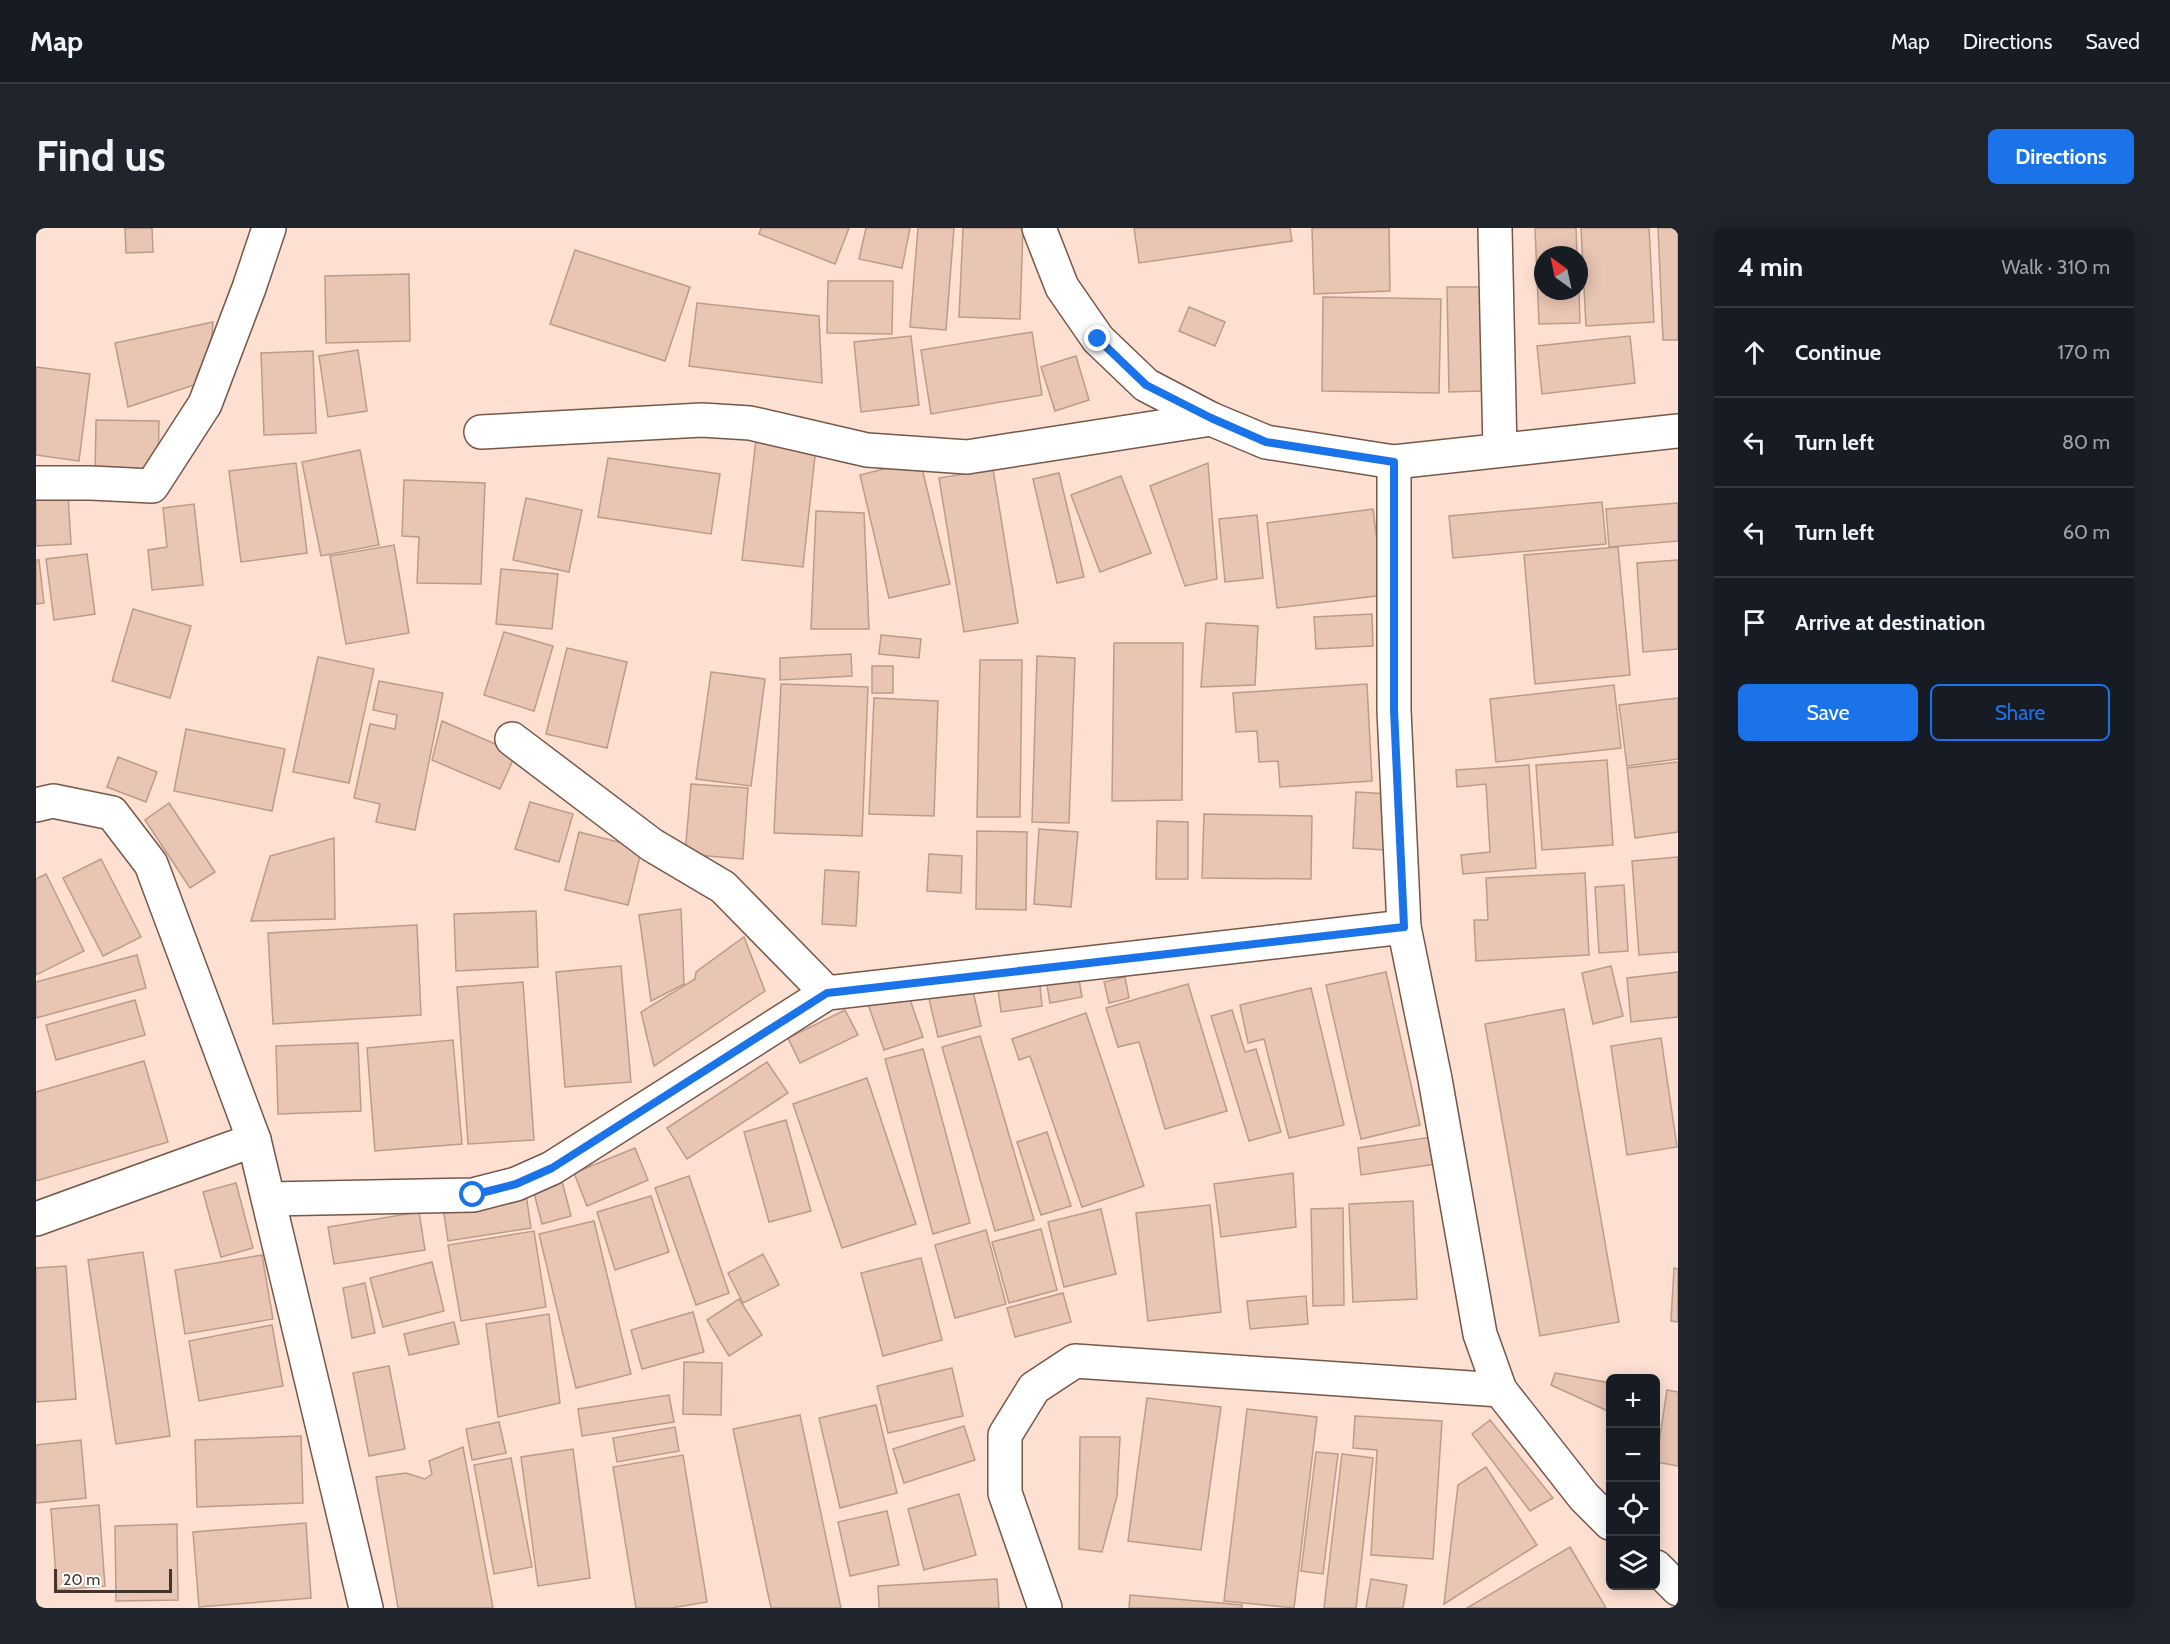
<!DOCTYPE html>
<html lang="en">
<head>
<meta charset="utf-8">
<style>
	body { margin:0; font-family:Cabin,sans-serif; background:#20242c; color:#f1f3f6 }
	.controls { position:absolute; right:18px; bottom:18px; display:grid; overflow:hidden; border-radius:9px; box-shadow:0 3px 15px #0003 }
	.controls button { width:54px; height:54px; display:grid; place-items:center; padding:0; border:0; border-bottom:2px solid #363941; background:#171b24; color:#f1f3f6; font:30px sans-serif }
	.compass { position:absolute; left:1498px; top:18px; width:54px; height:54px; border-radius:50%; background:#171b24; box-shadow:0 3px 15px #0003; rotate:327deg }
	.scale { position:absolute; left:18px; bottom:15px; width:118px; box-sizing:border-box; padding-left:6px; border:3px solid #43352e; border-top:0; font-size:16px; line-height:21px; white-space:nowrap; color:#43352e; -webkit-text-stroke:4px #fff; paint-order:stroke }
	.stop { position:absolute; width:18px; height:18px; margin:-14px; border:4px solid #1a73e8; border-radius:50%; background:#fff }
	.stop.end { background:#1a73e8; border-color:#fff; box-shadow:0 2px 6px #0008 }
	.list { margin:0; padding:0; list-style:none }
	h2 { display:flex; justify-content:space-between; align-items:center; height:78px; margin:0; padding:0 24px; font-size:26px }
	h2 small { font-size:20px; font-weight:400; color:#9ea1a6 }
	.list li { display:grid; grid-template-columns:39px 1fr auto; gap:18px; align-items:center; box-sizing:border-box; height:90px; padding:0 24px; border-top:2px solid #363941 }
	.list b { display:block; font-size:22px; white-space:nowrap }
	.list em { font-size:20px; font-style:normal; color:#9ea1a6 }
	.actions { display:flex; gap:12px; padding:18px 24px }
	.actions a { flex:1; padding:14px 0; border:2px solid #1a73e8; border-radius:9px; text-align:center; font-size:21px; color:#1a73e8 }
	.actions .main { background:#1a73e8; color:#fff }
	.icon { flex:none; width:33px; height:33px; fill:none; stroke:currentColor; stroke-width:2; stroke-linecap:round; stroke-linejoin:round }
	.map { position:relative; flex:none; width:1642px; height:1380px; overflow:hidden; border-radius:9px }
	header { display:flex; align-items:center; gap:36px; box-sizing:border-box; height:84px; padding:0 30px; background:#171b24; border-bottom:2px solid #363941 }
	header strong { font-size:28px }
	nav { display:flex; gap:33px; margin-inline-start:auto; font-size:21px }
	.intro { display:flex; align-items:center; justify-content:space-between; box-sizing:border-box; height:144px; padding:0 36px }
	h1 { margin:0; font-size:42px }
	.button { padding:15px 27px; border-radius:9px; background:#1a73e8; color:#fff; font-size:21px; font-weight:700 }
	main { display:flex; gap:36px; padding:0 36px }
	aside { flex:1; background:#171b24; border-radius:9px; box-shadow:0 3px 15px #0003 }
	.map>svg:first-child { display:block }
</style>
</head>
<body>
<header>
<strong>Map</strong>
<nav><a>Map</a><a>Directions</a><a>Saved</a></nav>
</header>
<div class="intro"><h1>Find us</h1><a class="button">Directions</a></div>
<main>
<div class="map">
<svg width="1642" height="1380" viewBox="0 0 1642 1380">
	<rect width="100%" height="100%" fill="#fde0d1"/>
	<!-- building -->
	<g fill="#e9c5b3" stroke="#bd9b8a" stroke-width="1.5">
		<path d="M 89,0 L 116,0 L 117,24 L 90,25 Z"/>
		<path d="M 725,0 L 813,0 L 799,36 L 723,6 Z"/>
		<path d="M 830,0 L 874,0 L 866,40 L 823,31 Z"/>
		<path d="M 882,0 L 918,0 L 910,102 L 874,99 Z"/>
		<path d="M 927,0 L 987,0 L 984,91 L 923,89 Z"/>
		<path d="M 1098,0 L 1254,0 L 1256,13 L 1103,35 Z"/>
		<path d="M 1276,0 L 1353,0 L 1354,63 L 1278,66 Z"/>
		<path d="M 1499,0 L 1540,0 L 1541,27 L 1507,27 L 1507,63 L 1543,63 L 1544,95 L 1503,96 Z"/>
		<path d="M 1545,0 L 1613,0 L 1618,94 L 1550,98 Z"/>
		<path d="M 1622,0 L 1642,0 L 1642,112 L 1627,112 Z"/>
		<path d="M 539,22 L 654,59 L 629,133 L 514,96 Z"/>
		<path d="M 373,46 L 374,113 L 290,115 L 289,48 Z"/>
		<path d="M 792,53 L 857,53 L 856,106 L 791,105 Z"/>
		<path d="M 1411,59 L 1445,59 L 1446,163 L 1413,164 Z"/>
		<path d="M 1287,69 L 1405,71 L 1403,165 L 1286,163 Z"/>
		<path d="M 661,75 L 783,88 L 786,155 L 653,138 Z"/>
		<path d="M 1153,79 L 1189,94 L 1179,118 L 1143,103 Z"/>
		<path d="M 177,94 L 173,152 L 92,179 L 79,115 Z"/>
		<path d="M 996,104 L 1006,167 L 895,186 L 885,122 Z"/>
		<path d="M 875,108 L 883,177 L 825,184 L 818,114 Z"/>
		<path d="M 1594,108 L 1599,155 L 1506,166 L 1501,118 Z"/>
		<path d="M 322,122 L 331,183 L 292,189 L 283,128 Z"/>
		<path d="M 277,123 L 280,205 L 228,207 L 225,125 Z"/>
		<path d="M 1040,128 L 1053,172 L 1019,183 L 1005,139 Z"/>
		<path d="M 0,139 L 54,146 L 43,233 L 0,227 Z"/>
		<path d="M 60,192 L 123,193 L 122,242 L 59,250 Z"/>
		<path d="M 720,212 L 780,219 L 767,339 L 706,332 Z"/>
		<path d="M 324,222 L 343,317 L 285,328 L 266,234 Z"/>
		<path d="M 572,230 L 684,246 L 675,306 L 562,289 Z"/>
		<path d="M 884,232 L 914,356 L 853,370 L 824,247 Z"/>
		<path d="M 260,235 L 271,325 L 205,334 L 193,243 Z"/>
		<path d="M 1172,235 L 1181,351 L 1149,358 L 1114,258 Z"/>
		<path d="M 957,241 L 982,395 L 928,404 L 903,250 Z"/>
		<path d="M 1023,245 L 1048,349 L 1021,355 L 997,251 Z"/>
		<path d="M 1085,248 L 1115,325 L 1064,344 L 1035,267 Z"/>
		<path d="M 368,252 L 449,255 L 445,356 L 381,355 L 383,309 L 366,308 Z"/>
		<path d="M 32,266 L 35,316 L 0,318 L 0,268 Z"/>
		<path d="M 490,270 L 546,282 L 533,344 L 477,332 Z"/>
		<path d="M 1566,274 L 1570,316 L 1417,330 L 1413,288 Z"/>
		<path d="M 1642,275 L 1642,313 L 1573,319 L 1570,281 Z"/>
		<path d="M 158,276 L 167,357 L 116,362 L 112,322 L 131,319 L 127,280 Z"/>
		<path d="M 1337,281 L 1348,367 L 1241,380 L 1231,295 Z"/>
		<path d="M 780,283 L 828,285 L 833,401 L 775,401 Z"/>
		<path d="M 1221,287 L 1227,350 L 1189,354 L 1183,291 Z"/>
		<path d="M 358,317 L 373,405 L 310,416 L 294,328 Z"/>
		<path d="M 1582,319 L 1594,447 L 1499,456 L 1488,327 Z"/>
		<path d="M 51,326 L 59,386 L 18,392 L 10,331 Z"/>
		<path d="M 0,332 L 3,332 L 8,375 L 0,376 Z"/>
		<path d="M 1642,332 L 1642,421 L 1607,424 L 1601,335 Z"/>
		<path d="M 465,341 L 522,346 L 516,401 L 460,396 Z"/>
		<path d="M 97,381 L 155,398 L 134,470 L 76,453 Z"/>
		<path d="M 1336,386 L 1337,418 L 1280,421 L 1278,389 Z"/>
		<path d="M 1170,395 L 1222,398 L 1219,457 L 1165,459 Z"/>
		<path d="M 468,404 L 517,418 L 498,483 L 448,467 Z"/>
		<path d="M 845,407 L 885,411 L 883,430 L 843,426 Z"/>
		<path d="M 1078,415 L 1147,415 L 1146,572 L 1076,573 Z"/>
		<path d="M 531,420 L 591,434 L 571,520 L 510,506 Z"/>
		<path d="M 815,426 L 816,448 L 744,452 L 744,430 Z"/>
		<path d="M 1001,428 L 1039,430 L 1033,595 L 996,594 Z"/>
		<path d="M 282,429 L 338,441 L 313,555 L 257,544 Z"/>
		<path d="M 944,432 L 986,432 L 984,589 L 941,589 Z"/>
		<rect x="836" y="438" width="21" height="27"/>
		<path d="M 675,444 L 729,451 L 715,558 L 660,551 Z"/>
		<path d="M 343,453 L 407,465 L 379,602 L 340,594 L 344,576 L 318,570 L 334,496 L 359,501 L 361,487 L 337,482 Z"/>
		<path d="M 745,456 L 832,459 L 826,608 L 738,605 Z"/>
		<path d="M 1331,456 L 1336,553 L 1244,559 L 1242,533 L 1223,534 L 1221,503 L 1200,504 L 1197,465 Z"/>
		<path d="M 1578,457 L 1585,520 L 1460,534 L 1454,471 Z"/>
		<path d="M 838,470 L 902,473 L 898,588 L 833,586 Z"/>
		<path d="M 1642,470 L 1642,531 L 1591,538 L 1583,477 Z"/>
		<path d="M 406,493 L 480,525 L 464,561 L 396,532 Z"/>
		<path d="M 150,501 L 249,521 L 236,583 L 138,563 Z"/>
		<path d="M 82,529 L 121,544 L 110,574 L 71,559 Z"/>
		<path d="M 1571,532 L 1577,617 L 1506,622 L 1500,537 Z"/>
		<path d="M 1642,534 L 1642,604 L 1599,610 L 1591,540 Z"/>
		<path d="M 1493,537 L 1500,640 L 1427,646 L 1425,627 L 1454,624 L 1450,556 L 1421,559 L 1420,542 Z"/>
		<path d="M 655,556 L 712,560 L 707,631 L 649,626 Z"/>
		<path d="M 1320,564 L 1353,566 L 1348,622 L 1317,620 Z"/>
		<path d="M 494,574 L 537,586 L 523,634 L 479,621 Z"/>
		<path d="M 133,575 L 179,644 L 154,660 L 109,592 Z"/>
		<path d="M 1168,586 L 1276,588 L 1275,651 L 1166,650 Z"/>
		<path d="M 1121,593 L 1152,594 L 1152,651 L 1120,651 Z"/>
		<path d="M 1003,601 L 1042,604 L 1035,679 L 998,676 Z"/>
		<path d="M 941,603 L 991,604 L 990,682 L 940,681 Z"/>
		<path d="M 543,604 L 606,620 L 592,677 L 529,662 Z"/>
		<path d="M 298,610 L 299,691 L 215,693 L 234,628 Z"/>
		<path d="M 893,626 L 926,628 L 925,665 L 891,663 Z"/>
		<path d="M 1642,629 L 1642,724 L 1603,727 L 1596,633 Z"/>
		<path d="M 65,631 L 105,709 L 67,728 L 27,650 Z"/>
		<path d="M 789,642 L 823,644 L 820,698 L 786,696 Z"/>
		<path d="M 1549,645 L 1553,727 L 1440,733 L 1438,692 L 1452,692 L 1450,650 Z"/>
		<path d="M 10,646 L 48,723 L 0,747 L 0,651 Z"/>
		<path d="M 1588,657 L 1592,723 L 1563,725 L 1559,659 Z"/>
		<path d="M 645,681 L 648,756 L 615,773 L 603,687 Z"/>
		<path d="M 500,683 L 502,739 L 420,743 L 418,686 Z"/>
		<path d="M 381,697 L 385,787 L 237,796 L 232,705 Z"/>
		<path d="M 708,709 L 729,763 L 618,838 L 605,784 L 659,751 L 660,744 Z"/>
		<path d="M 101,727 L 110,760 L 0,790 L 0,754 Z"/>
		<path d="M 585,738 L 595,854 L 529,859 L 520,744 Z"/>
		<path d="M 1575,738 L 1587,788 L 1557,796 L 1546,745 Z"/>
		<path d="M 1041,740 L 1046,769 L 1014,775 L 1009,745 Z"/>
		<path d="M 1350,744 L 1384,897 L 1325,911 L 1290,757 Z"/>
		<path d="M 1642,744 L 1642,789 L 1595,794 L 1591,750 Z"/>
		<path d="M 1003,748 L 1006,778 L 965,784 L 961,754 Z"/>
		<path d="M 1089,749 L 1093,770 L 1073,775 L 1068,754 Z"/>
		<path d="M 934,750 L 945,798 L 902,809 L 890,758 Z"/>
		<path d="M 487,754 L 498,912 L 432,916 L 421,759 Z"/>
		<path d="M 1152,756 L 1191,883 L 1129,901 L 1103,814 L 1082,819 L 1070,780 Z"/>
		<path d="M 1275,760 L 1308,897 L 1253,910 L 1228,811 L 1212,815 L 1204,777 Z"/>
		<path d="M 871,763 L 887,809 L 848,822 L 832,776 Z"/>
		<path d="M 99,772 L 109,807 L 20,832 L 10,797 Z"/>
		<path d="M 1528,781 L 1583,1094 L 1504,1108 L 1449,796 Z"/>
		<path d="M 809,782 L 822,807 L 764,835 L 752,810 Z"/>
		<path d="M 1196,782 L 1209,824 L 1220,821 L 1245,904 L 1213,913 L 1175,788 Z"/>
		<path d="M 1050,785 L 1108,958 L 1046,979 L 994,828 L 983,832 L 976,811 Z"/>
		<path d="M 944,808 L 998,992 L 959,1003 L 906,819 Z"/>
		<path d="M 1625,810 L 1641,919 L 1591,927 L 1575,818 Z"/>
		<path d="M 417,812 L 426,916 L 339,923 L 331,820 Z"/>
		<path d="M 322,815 L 325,883 L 242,886 L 240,818 Z"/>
		<path d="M 887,821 L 934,995 L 897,1006 L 849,831 Z"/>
		<path d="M 108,833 L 132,914 L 0,953 L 0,864 Z"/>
		<path d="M 731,834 L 752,865 L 651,931 L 631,900 Z"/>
		<path d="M 831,850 L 880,996 L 806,1020 L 757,876 Z"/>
		<path d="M 750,892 L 775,983 L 733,994 L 708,904 Z"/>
		<path d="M 1011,904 L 1035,978 L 1005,987 L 981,914 Z"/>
		<path d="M 1396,909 L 1400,936 L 1325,947 L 1322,920 Z"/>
		<path d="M 599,920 L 612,952 L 551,978 L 538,945 Z"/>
		<path d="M 1257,945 L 1260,999 L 1185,1009 L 1178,956 Z"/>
		<path d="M 653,948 L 693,1065 L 660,1077 L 619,960 Z"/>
		<path d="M 526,953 L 535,988 L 506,996 L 497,961 Z"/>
		<path d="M 200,955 L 217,1020 L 185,1029 L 167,964 Z"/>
		<path d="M 490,966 L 495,1000 L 412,1013 L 407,979 Z"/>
		<path d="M 615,968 L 633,1024 L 579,1042 L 561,984 Z"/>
		<path d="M 1377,973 L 1381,1071 L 1317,1074 L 1313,976 Z"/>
		<path d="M 1174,977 L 1185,1084 L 1112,1093 L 1100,985 Z"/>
		<path d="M 1307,980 L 1308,1077 L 1277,1078 L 1275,981 Z"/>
		<path d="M 1065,981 L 1080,1046 L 1028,1059 L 1012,994 Z"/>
		<path d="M 383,984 L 389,1022 L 298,1036 L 292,999 Z"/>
		<path d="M 558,993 L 595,1146 L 540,1160 L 503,1006 Z"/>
		<path d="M 1005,1001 L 1021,1062 L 973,1075 L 956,1014 Z"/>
		<path d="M 950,1002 L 970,1076 L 919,1090 L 899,1017 Z"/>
		<path d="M 498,1003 L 510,1079 L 425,1093 L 412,1017 Z"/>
		<path d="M 107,1024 L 134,1208 L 80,1216 L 52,1032 Z"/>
		<path d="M 727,1026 L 743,1057 L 707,1075 L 692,1045 Z"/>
		<path d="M 226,1027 L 237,1091 L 149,1106 L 139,1042 Z"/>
		<path d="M 885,1030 L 906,1112 L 847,1128 L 825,1045 Z"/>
		<path d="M 396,1034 L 408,1083 L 347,1099 L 334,1050 Z"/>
		<path d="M 30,1038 L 40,1171 L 0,1174 L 0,1040 Z"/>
		<path d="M 1638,1040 L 1642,1041 L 1642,1094 L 1635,1093 Z"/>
		<path d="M 329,1055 L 339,1105 L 316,1110 L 307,1060 Z"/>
		<path d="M 1027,1065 L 1035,1094 L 979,1109 L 971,1080 Z"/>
		<path d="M 1270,1068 L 1272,1096 L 1214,1101 L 1211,1073 Z"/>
		<path d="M 703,1071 L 726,1107 L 693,1128 L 671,1092 Z"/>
		<path d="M 657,1084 L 668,1124 L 606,1141 L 595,1102 Z"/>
		<path d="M 513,1086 L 524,1175 L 462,1189 L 450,1096 Z"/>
		<path d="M 418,1094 L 423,1116 L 373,1127 L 368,1106 Z"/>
		<path d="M 236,1097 L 247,1158 L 163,1173 L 153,1113 Z"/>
		<path d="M 648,1134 L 686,1135 L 685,1187 L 647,1186 Z"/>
		<path d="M 353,1138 L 369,1221 L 333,1228 L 317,1145 Z"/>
		<path d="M 916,1140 L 927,1188 L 852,1205 L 841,1158 Z"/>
		<path d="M 1519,1145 L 1574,1155 L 1574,1184 L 1515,1157 Z"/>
		<path d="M 1631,1162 L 1642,1164 L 1642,1238 L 1620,1234 Z"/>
		<path d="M 633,1167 L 638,1194 L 546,1208 L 542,1181 Z"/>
		<path d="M 1111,1170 L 1185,1179 L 1165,1322 L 1092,1313 Z"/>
		<path d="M 840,1177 L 861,1265 L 804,1280 L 783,1190 Z"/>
		<path d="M 1211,1181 L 1281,1189 L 1258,1380 L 1188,1373 Z"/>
		<path d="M 764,1187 L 805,1380 L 735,1380 L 697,1201 Z"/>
		<path d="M 1319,1188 L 1406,1193 L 1397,1331 L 1335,1327 L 1341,1222 L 1317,1220 Z"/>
		<path d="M 1454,1192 L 1517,1270 L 1494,1283 L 1436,1206 Z"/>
		<path d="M 463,1194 L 470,1225 L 436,1232 L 430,1201 Z"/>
		<path d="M 928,1198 L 939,1232 L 868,1255 L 857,1221 Z"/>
		<path d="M 639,1199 L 643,1223 L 581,1234 L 577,1210 Z"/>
		<path d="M 265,1208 L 267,1275 L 161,1279 L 159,1212 Z"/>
		<path d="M 1044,1209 L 1084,1209 L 1081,1268 L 1066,1324 L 1043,1321 Z"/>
		<path d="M 45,1212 L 50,1270 L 0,1275 L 0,1217 Z"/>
		<path d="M 427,1219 L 457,1380 L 362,1380 L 340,1249 L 370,1245 L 389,1251 L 396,1246 L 393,1233 Z"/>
		<path d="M 537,1221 L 554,1350 L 502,1358 L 485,1229 Z"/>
		<path d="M 1280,1224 L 1302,1226 L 1287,1346 L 1265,1343 Z"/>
		<path d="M 1306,1226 L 1337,1230 L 1320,1380 L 1288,1380 Z"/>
		<path d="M 647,1227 L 671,1374 L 635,1380 L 600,1380 L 577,1239 Z"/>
		<path d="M 475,1230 L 496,1339 L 458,1346 L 438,1237 Z"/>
		<path d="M 1450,1239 L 1501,1317 L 1408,1376 L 1422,1257 Z"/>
		<path d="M 923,1266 L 940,1327 L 888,1342 L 872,1281 Z"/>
		<path d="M 63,1277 L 69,1358 L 21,1362 L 15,1281 Z"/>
		<path d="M 851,1283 L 863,1337 L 814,1348 L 802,1294 Z"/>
		<path d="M 270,1295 L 275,1370 L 163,1379 L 157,1304 Z"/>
		<path d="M 141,1296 L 142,1372 L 80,1373 L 79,1298 Z"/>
		<path d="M 1534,1319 L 1570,1380 L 1431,1380 Z"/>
		<path d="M 961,1351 L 963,1380 L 843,1380 L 842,1358 Z"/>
		<path d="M 1335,1351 L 1371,1357 L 1367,1380 L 1330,1380 Z"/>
		<path d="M 1094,1367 L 1206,1377 L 1206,1380 L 1093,1380 Z"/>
	</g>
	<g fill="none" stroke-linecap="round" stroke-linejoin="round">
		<!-- minor casing -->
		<g stroke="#765748" stroke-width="36">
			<g id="minor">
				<path d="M 1003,0 L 1026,59 L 1062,111 L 1110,157 L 1175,191 L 1230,214 L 1358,234 L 1642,203"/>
				<path d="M 1459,0 L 1464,222"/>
				<path d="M 445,204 L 666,192 L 714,195 L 831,222 L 931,229 L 1175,191"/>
				<path d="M 1358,234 L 1358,482 L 1368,699 L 1399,851 L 1444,1106 L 1464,1162 L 1548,1269 L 1574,1295"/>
				<path d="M 0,255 L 55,255 L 116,258 L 169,176 L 213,60 L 233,0"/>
				<path d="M 476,511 L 616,617 L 687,659 L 791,765"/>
				<path d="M 0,577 L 17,573 L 76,585 L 115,636 L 218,912 L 330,1380"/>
				<path d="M 233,971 L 437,967 L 480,956 L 516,940 L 791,765 L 1368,699"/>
				<path d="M 0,991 L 218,912"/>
				<path d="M 1620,1339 L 1642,1361"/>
				<path d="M 1009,1380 L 969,1265 L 969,1207 L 998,1160 L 1039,1133 L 1464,1162"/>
			</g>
		</g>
		<!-- minor -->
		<use href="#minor" stroke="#fff" stroke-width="33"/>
	</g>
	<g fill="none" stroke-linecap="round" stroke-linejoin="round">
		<!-- route -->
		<path stroke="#1a73e8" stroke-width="8" d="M 437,967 L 480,956 L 516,940 L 791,765 L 1368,699 L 1358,482 L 1358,234 L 1230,214 L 1175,190 L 1110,157 L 1062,111"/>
	</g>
</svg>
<div class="controls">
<button>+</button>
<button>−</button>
<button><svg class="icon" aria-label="locate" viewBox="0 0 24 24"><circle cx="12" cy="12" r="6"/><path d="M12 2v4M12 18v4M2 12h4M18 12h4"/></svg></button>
<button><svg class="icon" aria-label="layers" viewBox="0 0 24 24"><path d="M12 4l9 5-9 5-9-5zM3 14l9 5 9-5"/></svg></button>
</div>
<svg class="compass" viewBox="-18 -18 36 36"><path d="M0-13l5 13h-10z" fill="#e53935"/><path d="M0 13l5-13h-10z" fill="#9ea1a6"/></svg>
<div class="scale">20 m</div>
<div class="stop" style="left:437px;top:967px"></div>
<div class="stop end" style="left:1062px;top:111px"></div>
</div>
<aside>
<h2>4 min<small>Walk · 310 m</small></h2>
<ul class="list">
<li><svg class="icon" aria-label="ahead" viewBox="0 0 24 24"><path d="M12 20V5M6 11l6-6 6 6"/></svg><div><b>Continue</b></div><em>170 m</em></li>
<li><svg class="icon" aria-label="left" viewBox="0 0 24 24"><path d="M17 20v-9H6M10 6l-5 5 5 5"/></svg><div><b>Turn left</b></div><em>80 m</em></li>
<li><svg class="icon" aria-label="left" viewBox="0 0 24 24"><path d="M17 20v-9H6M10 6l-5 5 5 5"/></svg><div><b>Turn left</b></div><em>60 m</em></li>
<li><svg class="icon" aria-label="arrive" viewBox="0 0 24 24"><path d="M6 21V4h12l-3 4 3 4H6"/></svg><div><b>Arrive at destination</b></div></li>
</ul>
<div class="actions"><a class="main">Save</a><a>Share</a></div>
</aside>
</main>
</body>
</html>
